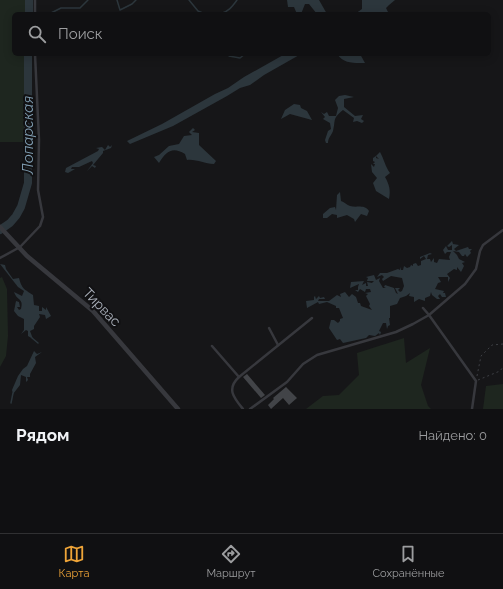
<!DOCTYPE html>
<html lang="ru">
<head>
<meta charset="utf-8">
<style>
	body { margin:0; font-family:Raleway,sans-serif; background:#1e1e20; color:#f1f3f6 }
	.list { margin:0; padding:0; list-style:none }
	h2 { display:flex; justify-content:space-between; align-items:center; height:52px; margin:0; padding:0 16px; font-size:17px }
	h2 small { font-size:13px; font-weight:400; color:#9c9d9f }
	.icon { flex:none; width:22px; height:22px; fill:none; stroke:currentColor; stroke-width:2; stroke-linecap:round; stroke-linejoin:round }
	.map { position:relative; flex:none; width:503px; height:409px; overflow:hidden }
	.search { position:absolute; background:#101012; box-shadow:0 2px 10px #0003; left:12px; right:12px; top:12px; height:44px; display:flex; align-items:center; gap:10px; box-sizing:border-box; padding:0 14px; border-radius:6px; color:#9c9d9f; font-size:15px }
	.sheet { height:124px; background:#101012 }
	nav { display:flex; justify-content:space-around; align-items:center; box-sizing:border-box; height:56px; border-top:1px solid #303032; background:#101012; font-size:11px; color:#9c9d9f }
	nav a { display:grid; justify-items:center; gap:2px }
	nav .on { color:#eea438 }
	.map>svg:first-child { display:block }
</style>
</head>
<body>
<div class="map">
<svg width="503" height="409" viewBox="0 0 503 409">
	<rect width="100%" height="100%" fill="#161618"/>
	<!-- green -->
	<g fill="#1e261f">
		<path d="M 0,0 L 29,0 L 29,14 L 14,14 L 14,54 L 28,54 L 28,142 L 0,142 Z"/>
		<path d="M 2,277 L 7,289 L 8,336 L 6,356 L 0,367 L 0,278 Z"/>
		<path d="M 404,338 L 406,363 L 430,348 L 421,385 L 428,406 L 431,409 L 306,409 L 323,396 L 339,395 L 359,375 L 357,353 Z"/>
		<path d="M 503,384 L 503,409 L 483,409 L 486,386 Z"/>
	</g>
	<!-- water -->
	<g fill="#2c363c">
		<path d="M 287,0 L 319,0 L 327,14 L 317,14 L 309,4 L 305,4 L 301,14 L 297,14 L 294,7 L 288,7 Z"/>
		<path d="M 362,0 L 395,0 L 389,5 L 386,8 L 389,14 L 378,12 L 372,14 L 355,14 L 362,9 Z"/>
		<path d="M 285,54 L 301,54 L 264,75 L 250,85 L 240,88 L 227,96 L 173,126 L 130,144 L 127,141 L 162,124 L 215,94 L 228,88 L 244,77 Z"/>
		<path d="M 337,54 L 360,54 L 365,63 C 354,63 344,64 337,54 Z"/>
		<path d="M 345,95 L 354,97 L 344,99 L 344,107 L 355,116 L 363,115 L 361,119 L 364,121 L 362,123 L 357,121 L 353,122 L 354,118 L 343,110 C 332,119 336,119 333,131 C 331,136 328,138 328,143 L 326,143 L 325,140 L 328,131 L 331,129 L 330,123 L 323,119 L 325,117 L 321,112 L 324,114 L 327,112 L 329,116 L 336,116 L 338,108 L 335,100 L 339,96 Z"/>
		<path d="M 294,104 L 300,105 L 301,108 L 307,111 L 312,120 L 290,114 L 281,119 L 285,110 Z"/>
		<path d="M 193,128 L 195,130 L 192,132 L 199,133 L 199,145 L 216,161 L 214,164 C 204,164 197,159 187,160 L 185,154 C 172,146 166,152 159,163 L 154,157 L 159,155 L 169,146 L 179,144 L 184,136 L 192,135 L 189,132 Z"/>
		<path d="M 108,145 L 110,147 L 112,145 L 111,148 L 103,151 L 103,153 L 93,165 L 96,166 L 95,168 L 92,166 L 87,171 L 93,163 L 92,161 L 79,167 L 72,167 L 71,169 L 75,169 L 68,173 L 65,172 L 66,168 L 98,151 L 99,149 L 96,148 L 102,147 L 105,150 Z"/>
		<path d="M 380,152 C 384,159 385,166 390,173 L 385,177 C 389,184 391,190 389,199 L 376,191 L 373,183 L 377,178 L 372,172 L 371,164 L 374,167 L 375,164 L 373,164 L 375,162 L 373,161 L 373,158 L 376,156 L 376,158 L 379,159 L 376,156 Z"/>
		<path d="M 340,192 L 341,201 C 344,202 347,205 350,206 C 357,208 364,204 369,211 L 367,216 L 361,214 L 355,222 L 354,219 L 347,215 L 337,218 L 337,215 L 332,214 L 327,218 L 323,218 L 323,214 L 330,208 L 335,207 L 336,210 L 337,195 Z"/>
		<path d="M 452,241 L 453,244 L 459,245 L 454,249 L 456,251 L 468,247 L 469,249 L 472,249 L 470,251 L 471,253 L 467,257 L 465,254 L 464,256 L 462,256 L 459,252 L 453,251 L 457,255 L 459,259 L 465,262 L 462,263 L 464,266 L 461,272 L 457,267 L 457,270 L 454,269 L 447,274 L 450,278 L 448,282 L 448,277 L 438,277 L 441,282 L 438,283 L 435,289 L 444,291 L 443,293 L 445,293 L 446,297 L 442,297 L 440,294 L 438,296 L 440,299 L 437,299 L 432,295 L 431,292 L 430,296 L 425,298 L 425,301 L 419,299 L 414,302 L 414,297 L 409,296 L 410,293 L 406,296 L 400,298 L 397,304 L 390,306 L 390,318 L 389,318 L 390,325 L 388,326 L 387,329 L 386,323 L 383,323 L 379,331 L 381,332 L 380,335 L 379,333 L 375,336 L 369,335 L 366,338 L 343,343 L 340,339 L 337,340 L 329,328 L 331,320 L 334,320 L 338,323 L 340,321 L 340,319 L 343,318 L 339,308 L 336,308 L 336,306 L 327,302 L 319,304 L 318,302 L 307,308 L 306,301 L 314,300 L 314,297 L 312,299 L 315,296 L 316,299 L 319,296 L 320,298 L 324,297 L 325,299 L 319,299 L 318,301 L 329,301 L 337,295 L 341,297 L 340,294 L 345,292 L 349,297 L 352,294 L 356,297 L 358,303 L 360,303 L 361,306 L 372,310 L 369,306 L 370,304 L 366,296 L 368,294 L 365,293 L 371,292 L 370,289 L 366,289 L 365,292 L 360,289 L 358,292 L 355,290 L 358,290 L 358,287 L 359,284 L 350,288 L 351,282 L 364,281 L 362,285 L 366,283 L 366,286 L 368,286 L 367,282 L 372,283 L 374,281 L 367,281 L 368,278 L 366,277 L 374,275 L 376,280 L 380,278 L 379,281 L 383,288 L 386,288 L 384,287 L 385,285 L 394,288 L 396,293 L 398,294 L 395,288 L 400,288 L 398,290 L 400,292 L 402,291 L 404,286 L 402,278 L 391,276 L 383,281 L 382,279 L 384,277 L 382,275 L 377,277 L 380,273 L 387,273 L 398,269 L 400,270 L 401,267 L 401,270 L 403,270 L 404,266 L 407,268 L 410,267 L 411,265 L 413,266 L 413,264 L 416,263 L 418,266 L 421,265 L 421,261 L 426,259 L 424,256 L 420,259 L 420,257 L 430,253 L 432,254 L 428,255 L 427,259 L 430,259 L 431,262 L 434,258 L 434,262 L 437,263 L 439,259 L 450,260 L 449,257 L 451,252 L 447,252 L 445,254 L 443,250 L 446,246 L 448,250 L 452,250 L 452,245 L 449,247 L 447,246 Z"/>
		<path d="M 0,264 L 5,265 L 6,269 L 13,279 L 19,278 C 22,289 24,289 33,295 L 34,305 L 39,306 L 39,311 L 42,311 L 42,307 L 46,310 L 46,307 L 51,316 L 46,319 L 45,315 L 39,314 L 40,317 L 34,326 L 34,329 L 30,331 L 33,339 L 28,336 L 28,331 L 26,330 L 21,334 L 24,330 L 24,319 L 18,316 L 14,311 L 16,301 L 19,302 L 20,307 L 17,307 L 19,310 L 21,309 C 24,298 17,301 14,292 L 22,296 L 24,291 L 18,287 Z"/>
		<path d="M 34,351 L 37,354 L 42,352 L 35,357 L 36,363 L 30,374 L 30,377 L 27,377 L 28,380 L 26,382 L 26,377 L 21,375 L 20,385 L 13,394 L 12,390 L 18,376 L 23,369 L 27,366 Z"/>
	</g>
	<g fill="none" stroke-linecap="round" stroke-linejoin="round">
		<!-- stream -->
		<g stroke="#2c363c" stroke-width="1.5">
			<path d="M 117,0 L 120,10 L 132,4 L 136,0"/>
			<path d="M 189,0 L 198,11 L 205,14"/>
			<path d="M 51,13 L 61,8 L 80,8 L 88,0"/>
			<path d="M 220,14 C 228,12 232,7 237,0"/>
			<path d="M 229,56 L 240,58 L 245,54"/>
			<path d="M 32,338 L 38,343"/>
			<path d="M 11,403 L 13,393"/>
		</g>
		<!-- river -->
		<g stroke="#2c363c" stroke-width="8">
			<path d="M 29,14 L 29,0"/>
			<path d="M 0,230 L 10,223 L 16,216 L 21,207 L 28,183 L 28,54"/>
		</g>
	</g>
	<!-- building -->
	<g fill="#424448">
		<path d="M 247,374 L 265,395 L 261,398 L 243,377 Z"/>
		<path d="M 286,387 L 297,398 L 289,405 L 283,398 L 271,409 L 268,405 L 274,399 L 273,398 Z"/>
	</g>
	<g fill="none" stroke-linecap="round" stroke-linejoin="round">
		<!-- path -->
		<g stroke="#3d3f44" stroke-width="1" stroke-dasharray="2 3" stroke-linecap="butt">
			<path d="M 477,376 L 481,356 L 492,345 L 503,344"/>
			<path d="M 478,380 L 500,371 L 503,367"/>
		</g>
		<!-- service -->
		<g stroke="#37383d" stroke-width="2.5">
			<path d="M 35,14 L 35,0"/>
			<path d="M 0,258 L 20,247 L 40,226 L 43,217 L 38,190 L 39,140 L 35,54"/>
			<path d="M 423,308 L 429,315 L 476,381 L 472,409"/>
			<path d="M 269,328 L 278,345"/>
			<path d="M 212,346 L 239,377 C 226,389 234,398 243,409"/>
			<path d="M 239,377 L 312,318"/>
			<path d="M 250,409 L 287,382 L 303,364 L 317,355 L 396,332 L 413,324 L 429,315 L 465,284 L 476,269 L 480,251 L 483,245 L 503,230"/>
		</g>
		<!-- minor -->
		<path stroke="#37383d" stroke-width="4.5" d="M 0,227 L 27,256 L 93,311 L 178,409"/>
	</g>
	<g text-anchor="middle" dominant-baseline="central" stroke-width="4" stroke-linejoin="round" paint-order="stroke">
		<!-- street labels -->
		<g font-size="14" fill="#a8aeb8" stroke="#111113">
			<text transform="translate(102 307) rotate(46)">Тирвас</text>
		</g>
		<!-- water labels -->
		<g font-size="15" font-style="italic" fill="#809eb2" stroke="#111113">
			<text transform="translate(28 135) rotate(-90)">Лопарская</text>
		</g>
	</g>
</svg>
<div class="search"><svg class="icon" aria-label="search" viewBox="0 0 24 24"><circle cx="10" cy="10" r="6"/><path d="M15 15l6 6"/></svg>Поиск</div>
</div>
<section class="sheet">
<h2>Рядом<small>Найдено: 0</small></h2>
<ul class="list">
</ul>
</section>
<nav>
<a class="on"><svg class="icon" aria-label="map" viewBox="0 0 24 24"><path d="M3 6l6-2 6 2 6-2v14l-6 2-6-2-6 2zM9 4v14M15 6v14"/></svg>Карта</a>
<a><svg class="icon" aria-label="directions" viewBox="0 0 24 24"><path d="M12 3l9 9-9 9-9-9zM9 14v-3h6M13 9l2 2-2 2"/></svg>Маршрут</a>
<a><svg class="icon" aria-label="saved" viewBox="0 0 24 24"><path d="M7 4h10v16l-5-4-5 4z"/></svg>Сохранённые</a>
</nav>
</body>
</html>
